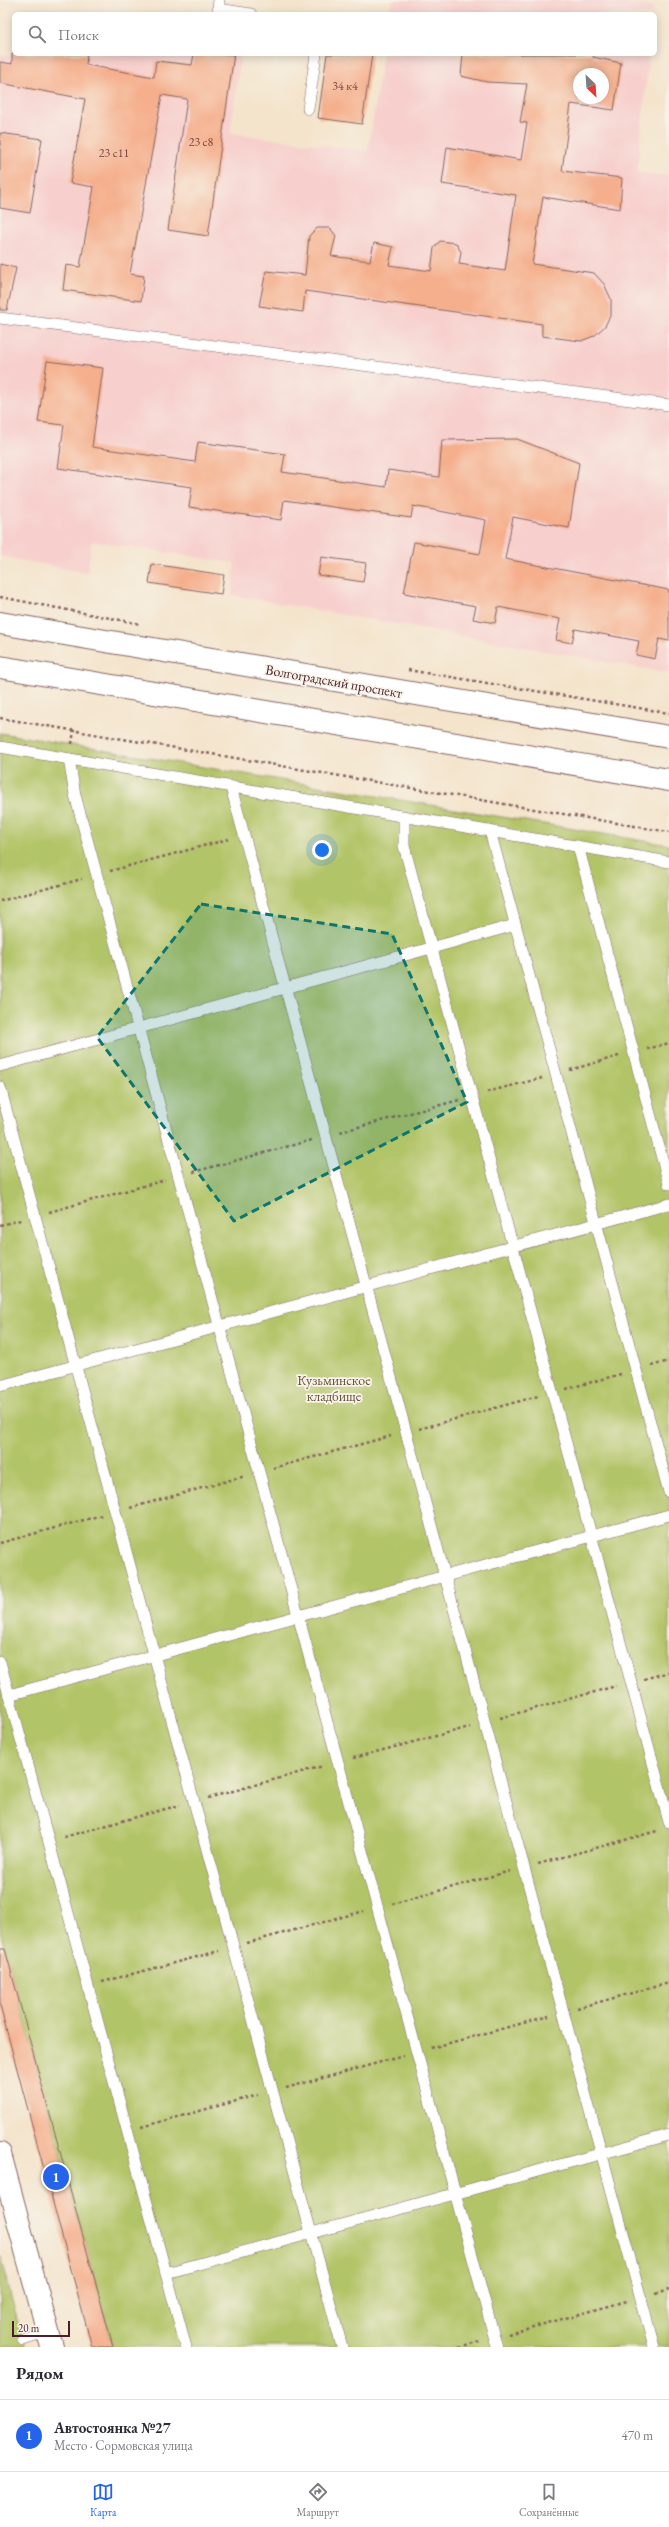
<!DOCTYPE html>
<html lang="ru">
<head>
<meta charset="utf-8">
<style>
	body { margin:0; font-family:"EB Garamond",serif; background:#f7f7f7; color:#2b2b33 }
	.compass { position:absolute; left:573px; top:68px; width:36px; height:36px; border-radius:50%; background:#fff; box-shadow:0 2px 10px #0003; rotate:155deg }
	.scale { position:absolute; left:12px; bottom:10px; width:58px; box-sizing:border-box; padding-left:4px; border:2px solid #4a1f2b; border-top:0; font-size:11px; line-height:14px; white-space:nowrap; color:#4a1f2b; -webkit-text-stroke:3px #f7f3e8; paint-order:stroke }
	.you { position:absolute; left:322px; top:850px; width:14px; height:14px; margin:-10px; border:3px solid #fff; border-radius:50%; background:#1a73e8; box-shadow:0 0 0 6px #1a73e833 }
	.badge { display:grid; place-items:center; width:26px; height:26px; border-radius:50%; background:#2563eb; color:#fff; font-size:13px; font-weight:700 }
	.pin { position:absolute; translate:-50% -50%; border:2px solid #fff; box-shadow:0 1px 4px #0006 }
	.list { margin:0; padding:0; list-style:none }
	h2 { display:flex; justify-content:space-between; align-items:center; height:52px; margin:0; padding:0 16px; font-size:17px }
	h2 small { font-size:13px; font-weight:400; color:#7c7c81 }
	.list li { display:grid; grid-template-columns:26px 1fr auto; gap:12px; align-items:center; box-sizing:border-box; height:72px; padding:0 16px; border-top:1px solid #e1e1e2 }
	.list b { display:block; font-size:15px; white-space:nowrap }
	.list p { margin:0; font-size:13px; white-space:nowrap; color:#7c7c81 }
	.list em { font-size:13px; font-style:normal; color:#7c7c81 }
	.icon { flex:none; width:22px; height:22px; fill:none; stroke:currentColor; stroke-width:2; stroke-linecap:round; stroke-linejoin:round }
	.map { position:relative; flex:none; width:669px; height:2347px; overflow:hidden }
	.search { position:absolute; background:#fff; box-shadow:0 2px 10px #0003; left:12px; right:12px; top:12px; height:44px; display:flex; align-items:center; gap:10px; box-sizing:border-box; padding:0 14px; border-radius:6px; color:#7c7c81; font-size:15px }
	.sheet { height:124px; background:#fff }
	nav { display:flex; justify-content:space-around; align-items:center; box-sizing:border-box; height:56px; border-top:1px solid #e1e1e2; background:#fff; font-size:11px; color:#7c7c81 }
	nav a { display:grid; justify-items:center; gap:2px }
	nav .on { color:#2563eb }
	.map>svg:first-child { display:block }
</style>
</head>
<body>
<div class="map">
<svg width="669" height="2347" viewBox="0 0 669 2347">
	<rect width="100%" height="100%" fill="#f7f3e8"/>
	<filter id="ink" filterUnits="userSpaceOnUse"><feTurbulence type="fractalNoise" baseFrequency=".025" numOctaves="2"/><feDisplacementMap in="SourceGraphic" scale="8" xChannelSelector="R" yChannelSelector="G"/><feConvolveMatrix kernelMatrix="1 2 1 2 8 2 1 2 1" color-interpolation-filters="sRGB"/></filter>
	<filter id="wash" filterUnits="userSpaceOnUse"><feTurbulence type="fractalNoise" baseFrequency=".012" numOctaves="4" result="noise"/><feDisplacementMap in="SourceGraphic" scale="16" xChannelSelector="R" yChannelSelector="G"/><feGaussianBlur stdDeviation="0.9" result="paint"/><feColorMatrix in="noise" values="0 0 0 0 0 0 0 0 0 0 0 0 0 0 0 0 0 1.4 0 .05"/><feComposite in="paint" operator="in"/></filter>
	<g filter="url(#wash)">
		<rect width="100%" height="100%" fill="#f4e4cc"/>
		<!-- built -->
		<g fill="#f7d0cd" fill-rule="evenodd">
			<path d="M 391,0 L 605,0 L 653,7 L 653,14 L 389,14 Z"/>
			<path d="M 0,54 L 52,62 L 55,54 L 241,54 L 230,133 L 368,151 L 383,54 L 649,54 L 637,172 L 669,176 L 669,673 L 232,595 L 235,563 L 92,541 L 87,573 L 0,556 ZM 579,74 L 603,74 L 603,98 L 579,98 Z"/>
		</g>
		<!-- green -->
		<g fill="#b2c468" stroke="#7e724a">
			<path d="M 0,733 L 669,845 L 669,2347 L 113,2347 L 0,1931 Z"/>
			<path d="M 0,2257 L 23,2340 L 25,2347 L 0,2347 Z"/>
		</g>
		<g id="blocks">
			<!-- building -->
			<g fill="#f5af8c" fill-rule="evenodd">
				<path d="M 12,54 L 87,54 L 86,65 L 154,77 L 156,61 L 192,65 L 194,54 L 234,54 L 208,236 L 168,230 L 187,99 L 162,95 L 130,274 L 144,276 L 141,301 L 63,290 L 66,265 L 80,267 L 94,187 L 70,183 L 85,99 L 0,83 L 0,62 L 12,64 Z"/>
				<path d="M 327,54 L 372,54 L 362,124 L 318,118 Z"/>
				<path d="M 463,54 L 593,54 L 593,57 L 621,63 L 614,110 L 571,104 L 562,171 L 622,178 L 620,209 L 543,197 L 532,264 L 594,273 L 604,284 L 611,299 L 611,314 L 605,326 L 594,336 L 581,341 L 542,336 L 542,324 L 305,291 L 303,312 L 259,306 L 266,271 L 305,275 L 309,236 L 317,228 L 330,228 L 336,236 L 331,256 L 370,261 L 374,243 L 393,247 L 389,265 L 431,271 L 434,248 L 440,241 L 456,243 L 461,252 L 459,264 L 505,271 L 516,195 L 442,184 L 447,147 L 521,160 L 527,123 L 520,122 L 527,84 L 487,82 L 461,76 ZM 579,74 L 603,74 L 603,98 L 579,98 Z"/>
				<path d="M 0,133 L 42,139 L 30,213 L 0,208 Z"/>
				<path d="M 0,264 L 16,268 L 7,310 L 0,310 Z"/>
				<path d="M 47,361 L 103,368 L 92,447 L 195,462 L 198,442 L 285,454 L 282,472 L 386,487 L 388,470 L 439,477 L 442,440 L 517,439 L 579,463 L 569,528 L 513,517 L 505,559 L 669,590 L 669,641 L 659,639 L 655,659 L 636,655 L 639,641 L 575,629 L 572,643 L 556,640 L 560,619 L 498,607 L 495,623 L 473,619 L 476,606 L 404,593 L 414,542 L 480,554 L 486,520 L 413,506 L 411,518 L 284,500 L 281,520 L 189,507 L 192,487 L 58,468 L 64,425 L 38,422 Z"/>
				<path d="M 321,557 L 366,563 L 363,582 L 318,575 Z"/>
				<path d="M 152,564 L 224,575 L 221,594 L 149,583 Z"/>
				<path d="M 0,1949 L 5,1949 L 113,2347 L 92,2347 L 0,2006 Z"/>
			</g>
		</g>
	</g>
	<g filter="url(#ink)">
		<use href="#blocks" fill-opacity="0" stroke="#866463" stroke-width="1"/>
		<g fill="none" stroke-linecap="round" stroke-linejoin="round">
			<!-- service casing -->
			<g stroke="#866463" stroke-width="12">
				<g id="service">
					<path d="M 219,0 L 218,9 L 251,14"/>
					<path d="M 308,109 L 316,54"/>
					<path d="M 0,318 L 669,405"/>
					<path d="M 0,747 L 669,862"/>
					<path d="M 69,759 L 75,795 L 497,2347"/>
					<path d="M 231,787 L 654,2347"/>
					<path d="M 404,816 L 404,846 L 669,1822"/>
					<path d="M 490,831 L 669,1492"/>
					<path d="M 578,846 L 669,1184"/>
					<path d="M 0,1066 L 515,925"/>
					<path d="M 0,1087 L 342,2347"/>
					<path d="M 0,1386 L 669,1204"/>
					<path d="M 0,1662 L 186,2347"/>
					<path d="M 9,1695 L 669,1515"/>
					<path d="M 166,2273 L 669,2135"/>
					<path d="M 23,2340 L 48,2332"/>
				</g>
			</g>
			<!-- tertiary casing -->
			<g stroke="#866463" stroke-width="24">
				<path id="tertiary" d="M 0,2154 L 52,2347"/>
			</g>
			<!-- primary casing -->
			<g stroke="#866463" stroke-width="24">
				<g id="primary">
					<path d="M 0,623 L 669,737"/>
					<path d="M 0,667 L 669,780"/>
				</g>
			</g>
			<!-- path -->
			<g stroke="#866463" stroke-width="2.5" stroke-dasharray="3 3" stroke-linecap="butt">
				<path d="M 0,597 L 141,624"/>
				<path d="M 408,670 L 669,713"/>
				<path d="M 0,718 L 669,832"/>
				<path d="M 72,744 L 74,730"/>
				<path d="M 110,871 L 229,839"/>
				<path d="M 0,901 L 82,879"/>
				<path d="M 647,1049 L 669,1043"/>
				<path d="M 570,1070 L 619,1056"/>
				<path d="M 487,1092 L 542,1078"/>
				<path d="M 340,1132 L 459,1100"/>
				<path d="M 193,1172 L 312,1140"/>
				<path d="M 49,1212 L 165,1180"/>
				<path d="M 0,1225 L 21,1220"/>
				<path d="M 651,1366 L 669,1361"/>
				<path d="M 566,1389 L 621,1374"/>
				<path d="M 419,1429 L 538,1396"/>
				<path d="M 273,1468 L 391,1436"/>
				<path d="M 130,1508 L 245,1476"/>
				<path d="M 0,1543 L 102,1515"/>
				<path d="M 644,1679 L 669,1672"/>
				<path d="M 500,1718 L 616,1686"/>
				<path d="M 353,1758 L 470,1727"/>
				<path d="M 208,1798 L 323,1766"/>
				<path d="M 64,1837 L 180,1805"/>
				<path d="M 538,1864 L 657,1831"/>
				<path d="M 392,1904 L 510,1871"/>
				<path d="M 247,1943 L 364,1911"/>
				<path d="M 102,1982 L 219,1951"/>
				<path d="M 577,2008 L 669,1983"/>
				<path d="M 431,2048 L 549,2016"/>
				<path d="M 286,2088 L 403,2056"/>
				<path d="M 141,2127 L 258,2095"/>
				<path d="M 655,2294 L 669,2290"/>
				<path d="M 508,2334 L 627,2301"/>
				<path d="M 459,2347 L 480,2341"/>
			</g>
			<!-- service -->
			<use href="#service" stroke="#fff" stroke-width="11"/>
			<!-- tertiary -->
			<use href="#tertiary" stroke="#fff" stroke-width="22"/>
			<!-- primary -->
			<use href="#primary" stroke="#fff" stroke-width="22"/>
		</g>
	</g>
	<!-- marked area -->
	<path fill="#0f766e" fill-opacity="0.2" stroke="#0f766e" stroke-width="3" stroke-dasharray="8 5" stroke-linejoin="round" d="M 201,904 L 392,934 L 467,1102 L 234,1221 L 97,1037 Z"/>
	<g text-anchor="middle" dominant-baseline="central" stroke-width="3.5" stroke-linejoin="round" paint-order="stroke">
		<!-- number labels -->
		<g font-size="12" fill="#754343">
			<text x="345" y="86">34 к4</text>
			<text x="201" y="142">23 с8</text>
			<text x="114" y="153">23 с11</text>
		</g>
		<!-- street labels -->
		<g font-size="14" fill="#4a1f2b" stroke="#f7f3e8">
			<text transform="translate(334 681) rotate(10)">Волгоградский проспект</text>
		</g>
		<!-- park labels -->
		<g font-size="14" fill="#69513d" stroke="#f7f3e8">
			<text x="334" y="1380">Кузьминское<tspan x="334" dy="16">кладбище</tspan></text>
		</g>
	</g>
</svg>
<svg class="compass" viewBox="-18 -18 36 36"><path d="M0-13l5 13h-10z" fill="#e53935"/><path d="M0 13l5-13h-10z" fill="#7c7c81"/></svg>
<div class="scale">20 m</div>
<div class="you"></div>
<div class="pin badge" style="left:56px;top:2177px">1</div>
<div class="search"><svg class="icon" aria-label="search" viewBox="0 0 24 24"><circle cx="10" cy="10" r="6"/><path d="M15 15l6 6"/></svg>Поиск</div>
</div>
<section class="sheet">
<h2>Рядом<small></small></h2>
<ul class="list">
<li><span class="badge">1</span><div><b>Автостоянка №27</b><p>Место · Сормовская улица</p></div><em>470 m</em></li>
</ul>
</section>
<nav>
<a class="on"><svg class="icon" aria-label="map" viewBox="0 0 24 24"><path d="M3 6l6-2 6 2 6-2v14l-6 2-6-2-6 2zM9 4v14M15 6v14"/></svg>Карта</a>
<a><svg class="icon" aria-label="directions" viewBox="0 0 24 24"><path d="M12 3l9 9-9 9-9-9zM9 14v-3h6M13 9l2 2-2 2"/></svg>Маршрут</a>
<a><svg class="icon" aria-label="saved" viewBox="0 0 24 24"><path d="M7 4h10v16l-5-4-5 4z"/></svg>Сохранённые</a>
</nav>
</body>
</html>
